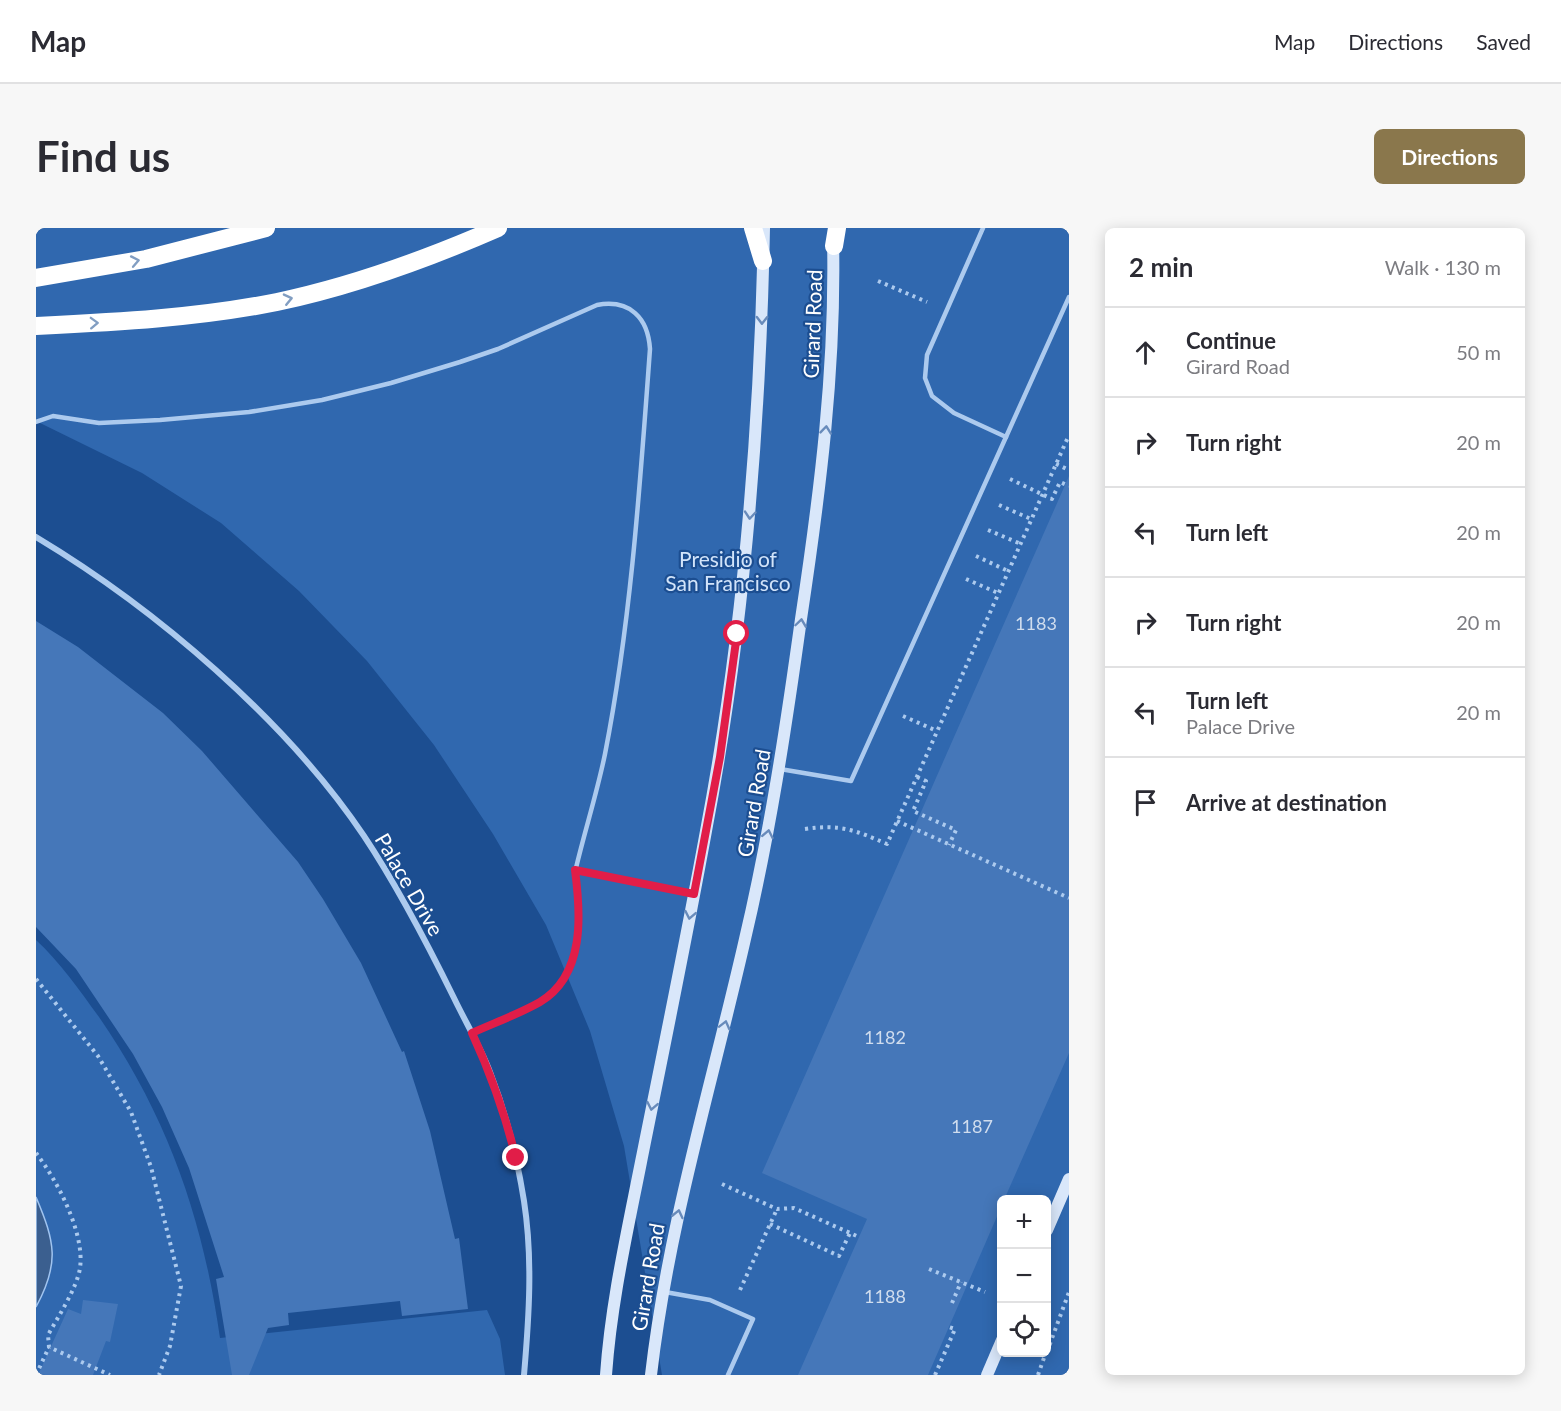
<!DOCTYPE html>
<html lang="en">
<head>
<meta charset="utf-8">
<style>
	body { margin:0; font-family:Lato,sans-serif; background:#f7f7f7; color:#2b2b33 }
	.controls { position:absolute; right:18px; bottom:18px; display:grid; overflow:hidden; border-radius:9px; box-shadow:0 3px 15px #0003 }
	.controls button { width:54px; height:54px; display:grid; place-items:center; padding:0; border:0; border-bottom:2px solid #e1e1e2; background:#fff; color:#2b2b33; font:30px sans-serif }
	.stop { position:absolute; width:18px; height:18px; margin:-14px; border:4px solid #e11d48; border-radius:50%; background:#fff }
	.stop.end { background:#e11d48; border-color:#fff; box-shadow:0 2px 6px #0008 }
	.list { margin:0; padding:0; list-style:none }
	h2 { display:flex; justify-content:space-between; align-items:center; height:78px; margin:0; padding:0 24px; font-size:26px }
	h2 small { font-size:20px; font-weight:400; color:#7c7c81 }
	.list li { display:grid; grid-template-columns:39px 1fr auto; gap:18px; align-items:center; box-sizing:border-box; height:90px; padding:0 24px; border-top:2px solid #e1e1e2 }
	.list b { display:block; font-size:22px; white-space:nowrap }
	.list p { margin:0; font-size:20px; white-space:nowrap; color:#7c7c81 }
	.list em { font-size:20px; font-style:normal; color:#7c7c81 }
	.icon { flex:none; width:33px; height:33px; fill:none; stroke:currentColor; stroke-width:2; stroke-linecap:round; stroke-linejoin:round }
	.map { position:relative; flex:none; width:1033px; height:1147px; overflow:hidden; border-radius:9px }
	header { display:flex; align-items:center; gap:36px; box-sizing:border-box; height:84px; padding:0 30px; background:#fff; border-bottom:2px solid #e1e1e2 }
	header strong { font-size:28px }
	nav { display:flex; gap:33px; margin-inline-start:auto; font-size:21px }
	.intro { display:flex; align-items:center; justify-content:space-between; box-sizing:border-box; height:144px; padding:0 36px }
	h1 { margin:0; font-size:42px }
	.button { padding:15px 27px; border-radius:9px; background:#8a774c; color:#fff; font-size:21px; font-weight:700 }
	main { display:flex; gap:36px; padding:0 36px }
	aside { flex:1; background:#fff; border-radius:9px; box-shadow:0 3px 15px #0003 }
	.map>svg:first-child { display:block }
</style>
</head>
<body>
<header>
<strong>Map</strong>
<nav><a>Map</a><a>Directions</a><a>Saved</a></nav>
</header>
<div class="intro"><h1>Find us</h1><a class="button">Directions</a></div>
<main>
<div class="map">
<svg width="1033" height="1147" viewBox="0 0 1033 1147">
	<rect width="100%" height="100%" fill="#1c4e91"/>
	<!-- green -->
	<g fill="#3068af" fill-rule="evenodd">
		<path d="M 0,0 L 1033,0 L 1033,1147 L 626,1147 L 588,918 L 554,803 L 510,697 L 457,606 L 398,517 L 331,433 L 263,363 L 185,295 L 106,245 L 0,193 ZM 966,972 L 1011,972 L 1011,1124 L 966,1124 Z"/>
		<path d="M 0,712 C 24,734 44,763 63,789 C 132,889 167,991 184,1110 L 451,1082 L 464,1111 L 469,1147 L 0,1147 Z"/>
	</g>
	<!-- water -->
	<path fill="#3b5f8f" stroke="#a0c4f0" stroke-width="1.5" d="M 0,969 C 19,1014 24,1035 0,1079 Z"/>
	<!-- building -->
	<g fill="#4577b9">
		<path d="M 1033,248 L 1033,825 L 968,972 L 966,972 L 966,977 L 892,1147 L 762,1147 L 831,991 L 726,945 Z"/>
		<path d="M 0,393 L 42,419 L 127,485 L 166,523 L 262,634 L 287,671 L 325,735 L 366,824 L 368,823 L 394,903 L 419,1011 L 423,1010 L 432,1081 L 366,1088 L 364,1073 L 252,1085 L 253,1097 L 232,1100 L 213,1147 L 196,1147 L 180,1051 L 188,1049 L 153,940 L 126,879 L 97,826 L 40,741 L 0,699 Z"/>
		<path d="M 47,1072 L 82,1076 L 74,1114 L 70,1113 L 57,1147 L 2,1147 L 32,1081 L 45,1086 Z"/>
	</g>
	<g fill="none" stroke-linecap="round" stroke-linejoin="round">
		<!-- path -->
		<g stroke="#accaee" stroke-width="4" stroke-dasharray="3 4.5" stroke-linecap="butt">
			<path d="M 842,53 L 891,74"/>
			<path d="M 1020,236 L 1033,242"/>
			<path d="M 974,251 L 1016,271 L 1024,254 L 1033,258"/>
			<path d="M 963,277 L 995,291"/>
			<path d="M 952,302 L 985,316"/>
			<path d="M 940,328 L 972,343"/>
			<path d="M 930,351 L 962,365"/>
			<path d="M 867,488 L 901,503"/>
			<path d="M 881,549 L 890,553 L 877,583 L 920,602 L 913,617"/>
			<path d="M 861,593 L 1033,670"/>
			<path d="M 769,601 C 804,596 819,602 851,616 L 1033,207"/>
			<path d="M 0,751 L 62,828 L 95,884 L 115,939 L 145,1058 L 134,1118 L 123,1147"/>
			<path d="M 0,925 C 21,952 49,1005 44,1040 C 41,1060 22,1089 12,1107 L 13,1119 L 74,1147"/>
			<path d="M 686,956 L 741,981 L 758,980 L 823,1009"/>
			<path d="M 734,996 L 803,1028 L 814,1005"/>
			<path d="M 893,1041 L 949,1064"/>
			<path d="M 704,1062 L 741,981"/>
			<path d="M 916,1075 L 925,1054"/>
			<path d="M 1011,1124 L 1033,1064"/>
			<path d="M 0,1147 L 13,1119"/>
			<path d="M 899,1147 L 919,1101 L 913,1099"/>
			<path d="M 1002,1147 L 1010,1124"/>
		</g>
		<!-- lane -->
		<g stroke="#accaee" stroke-width="4.5">
			<path d="M 947,0 L 891,127 L 889,150 L 896,168 L 918,185 L 970,209 L 1033,69"/>
			<path d="M 0,194 L 17,188 L 63,195 L 124,192 L 213,184 L 286,172 L 355,155 L 424,134 L 462,121 L 561,77 C 594,71 612,90 614,121 C 604,257 595,393 569,526 C 561,565 549,602 540,640 C 538,648 541,659 542,667 C 545,695 542,726 528,751 C 511,780 465,791 436,805"/>
			<path d="M 744,541 L 815,553 L 970,209"/>
			<path d="M 539,642 L 657,666"/>
			<path d="M 629,1064 L 674,1072 L 717,1091 L 692,1147"/>
		</g>
		<!-- street -->
		<path stroke="#accaee" stroke-width="6" d="M 0,309 C 120,381 250,492 328,608 C 362,659 391,715 418,770 C 430,795 444,818 454,844 C 470,885 481,929 488,973 C 497,1031 493,1089 488,1147"/>
		<!-- secondary -->
		<g stroke="#d9e7fa" stroke-width="12">
			<path d="M 1011,1002 L 1033,951"/>
			<path d="M 570,1147 C 575,1075 591,1005 605,934 C 627,824 650,713 670,603 C 708,403 724,203 728,0"/>
			<path d="M 615,1147 C 632,999 676,856 709,711 C 734,605 750,499 765,391 C 784,265 800,139 797,11"/>
			<path d="M 951,1147 L 966,1112"/>
		</g>
		<!-- highway -->
		<g stroke="#fff" stroke-width="18">
			<path d="M 717,0 L 727,33"/>
			<path d="M 798,18 L 801,0"/>
			<path d="M 0,50 L 110,31 L 230,0"/>
			<path d="M 0,98 C 81,94 161,90 241,74 C 317,58 391,31 462,0"/>
		</g>
	</g>
	<!-- one-way arrows -->
	<defs><path id="oneway-chevron" d="M-2-3.5L2.5 0L-2 3.5" fill="none" stroke-width="1.6" stroke-linecap="round" stroke-linejoin="round" transform="scale(1.5)"/></defs>
	<g stroke="#829ec2">
		<use href="#oneway-chevron" transform="translate(99 33) rotate(-11)"/>
		<use href="#oneway-chevron" transform="translate(252 71) rotate(-13)"/>
		<use href="#oneway-chevron" transform="translate(58 95) rotate(-2)"/>
	</g>
	<g stroke="#688bbb">
		<use href="#oneway-chevron" transform="translate(726 92) rotate(91)"/>
		<use href="#oneway-chevron" transform="translate(790 202) rotate(-84)"/>
		<use href="#oneway-chevron" transform="translate(714 287) rotate(95)"/>
		<use href="#oneway-chevron" transform="translate(765 395) rotate(-82)"/>
		<use href="#oneway-chevron" transform="translate(732 606) rotate(-79)"/>
		<use href="#oneway-chevron" transform="translate(654 687) rotate(101)"/>
		<use href="#oneway-chevron" transform="translate(689 797) rotate(-76)"/>
		<use href="#oneway-chevron" transform="translate(616 878) rotate(101)"/>
		<use href="#oneway-chevron" transform="translate(642 986) rotate(-77)"/>
	</g>
	<g fill="none" stroke-linecap="round" stroke-linejoin="round">
		<!-- route -->
		<path stroke="#e11d48" stroke-width="8" d="M 480,930 C 469,886 455,846 436,805 C 458,795 483,786 504,774 C 549,747 545,687 539,642 L 658,666 L 684,529 L 701,406"/>
	</g>
	<g text-anchor="middle" dominant-baseline="central" stroke-width="4.5" stroke-linejoin="round" paint-order="stroke">
		<!-- number labels -->
		<g font-size="18" fill="#d0ddee">
			<text x="1000" y="395">1183</text>
			<text x="849" y="809">1182</text>
			<text x="936" y="898">1187</text>
			<text x="849" y="1068">1188</text>
		</g>
		<!-- street labels -->
		<g font-size="21" fill="#fff" stroke="#1c4e91">
			<text transform="translate(776 96) rotate(-88)">Girard Road</text>
			<text transform="translate(717 575) rotate(-80)">Girard Road</text>
			<text transform="translate(374 656) rotate(60)">Palace Drive</text>
			<text transform="translate(611 1049) rotate(-80)">Girard Road</text>
		</g>
		<!-- park labels -->
		<g font-size="21" fill="#d2e4fa" stroke="#1c4e91">
			<text x="692" y="330">Presidio of<tspan x="692" dy="24">San Francisco</tspan></text>
		</g>
	</g>
</svg>
<div class="controls">
<button>+</button>
<button>−</button>
<button><svg class="icon" aria-label="locate" viewBox="0 0 24 24"><circle cx="12" cy="12" r="6"/><path d="M12 2v4M12 18v4M2 12h4M18 12h4"/></svg></button>
</div>
<div class="stop" style="left:701px;top:406px"></div>
<div class="stop end" style="left:480px;top:930px"></div>
</div>
<aside>
<h2>2 min<small>Walk · 130 m</small></h2>
<ul class="list">
<li><svg class="icon" aria-label="ahead" viewBox="0 0 24 24"><path d="M12 20V5M6 11l6-6 6 6"/></svg><div><b>Continue</b><p>Girard Road</p></div><em>50 m</em></li>
<li><svg class="icon" aria-label="right" viewBox="0 0 24 24"><path d="M7 20v-9h11M14 6l5 5-5 5"/></svg><div><b>Turn right</b></div><em>20 m</em></li>
<li><svg class="icon" aria-label="left" viewBox="0 0 24 24"><path d="M17 20v-9H6M10 6l-5 5 5 5"/></svg><div><b>Turn left</b></div><em>20 m</em></li>
<li><svg class="icon" aria-label="right" viewBox="0 0 24 24"><path d="M7 20v-9h11M14 6l5 5-5 5"/></svg><div><b>Turn right</b></div><em>20 m</em></li>
<li><svg class="icon" aria-label="left" viewBox="0 0 24 24"><path d="M17 20v-9H6M10 6l-5 5 5 5"/></svg><div><b>Turn left</b><p>Palace Drive</p></div><em>20 m</em></li>
<li><svg class="icon" aria-label="arrive" viewBox="0 0 24 24"><path d="M6 21V4h12l-3 4 3 4H6"/></svg><div><b>Arrive at destination</b></div></li>
</ul>
</aside>
</main>
</body>
</html>
